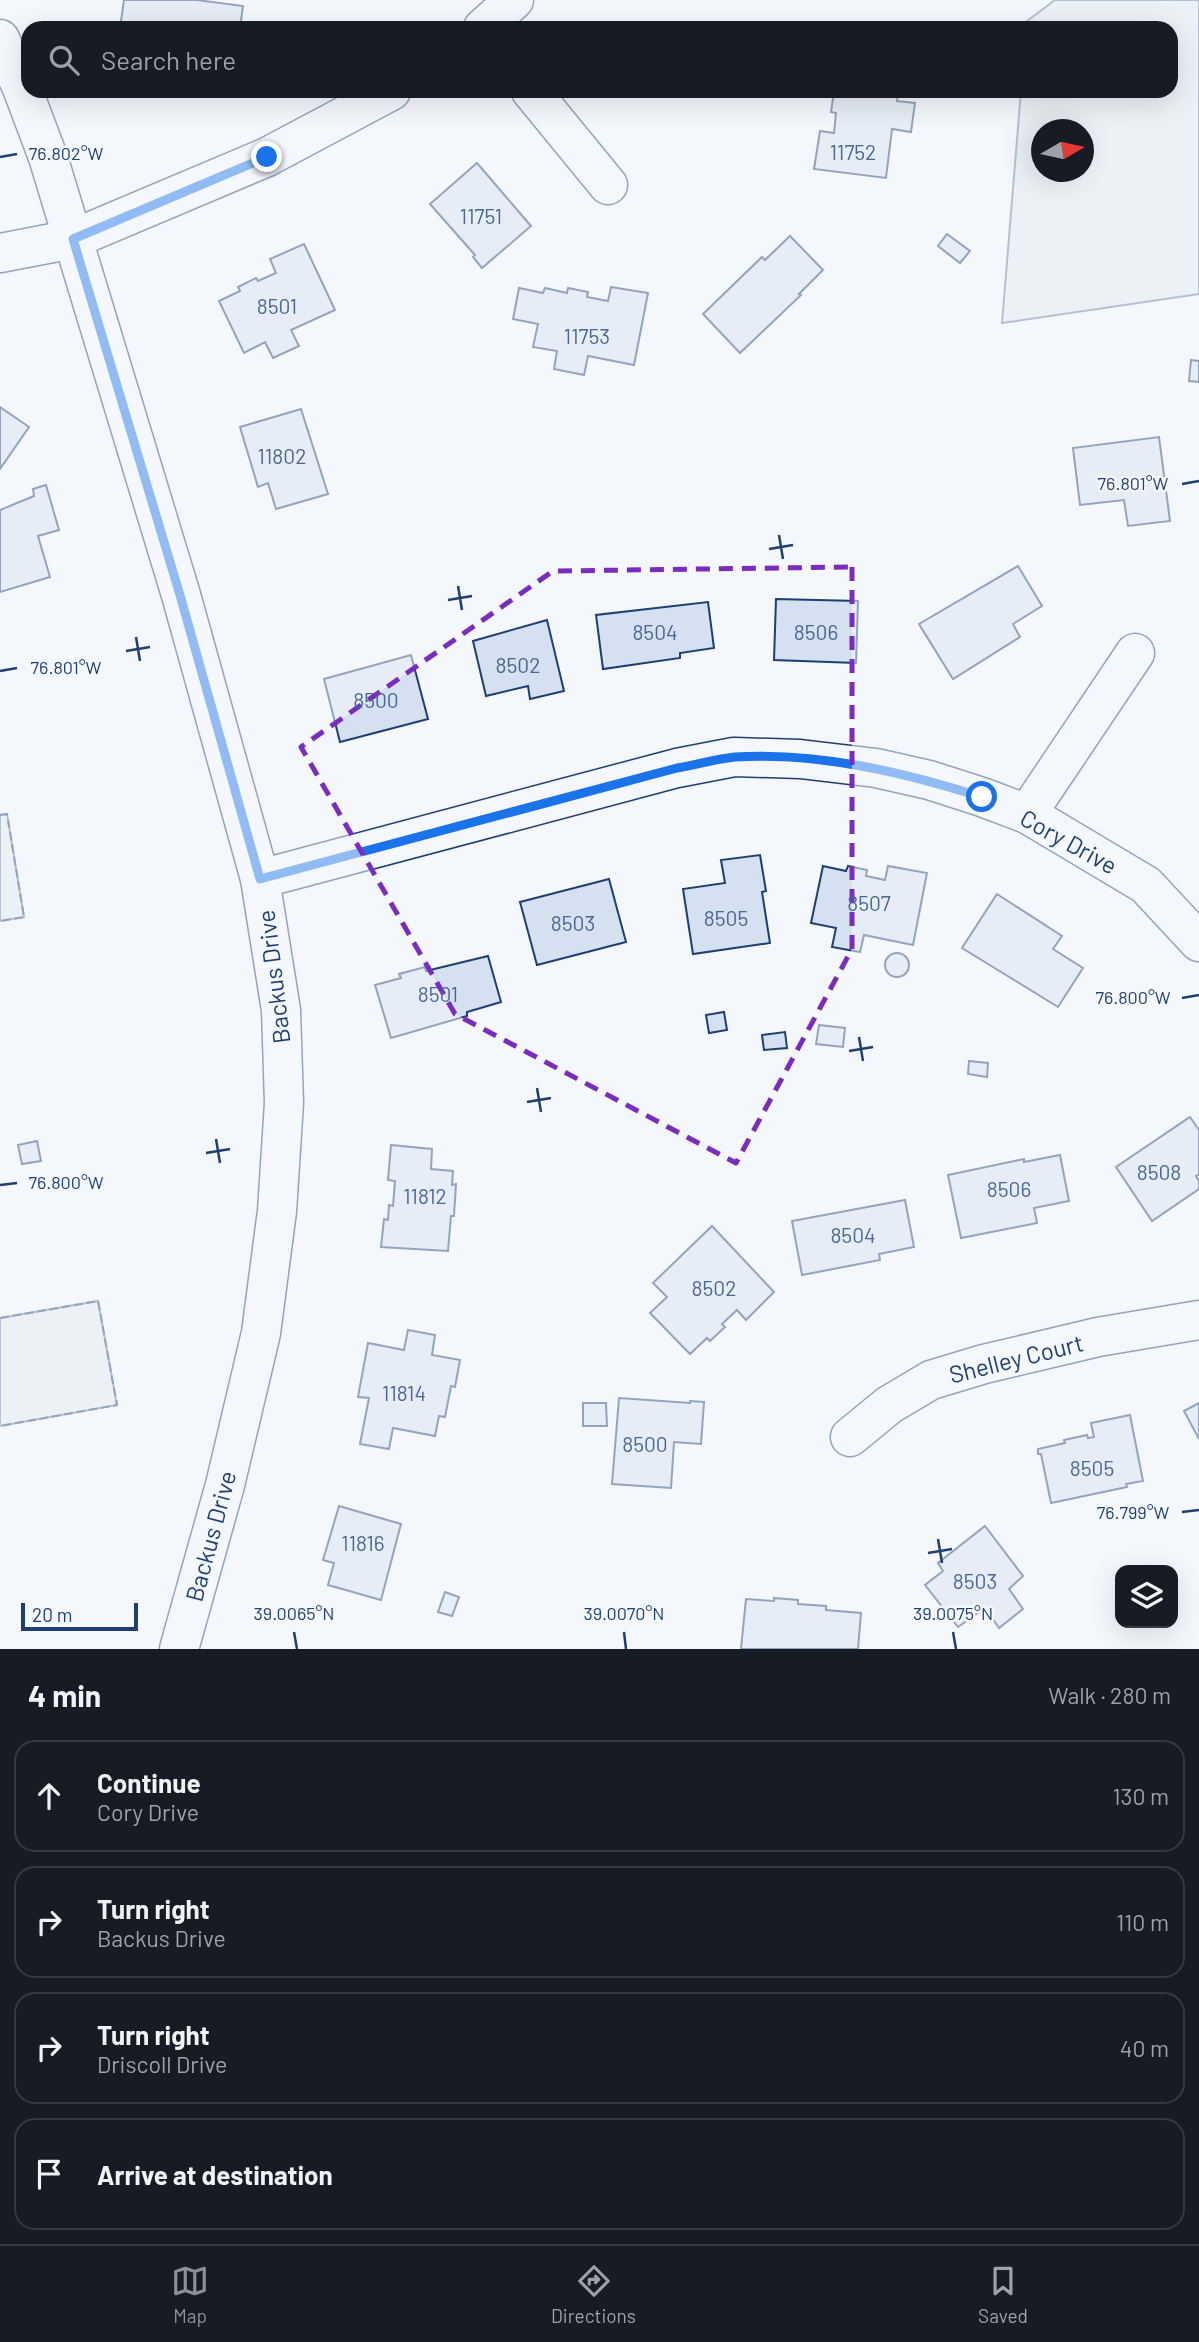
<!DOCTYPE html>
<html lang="en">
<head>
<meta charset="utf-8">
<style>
	body { margin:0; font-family:Barlow,sans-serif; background:#20242c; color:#f1f3f6 }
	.controls { position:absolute; right:21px; bottom:21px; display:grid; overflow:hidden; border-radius:14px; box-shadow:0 7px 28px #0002 }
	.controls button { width:63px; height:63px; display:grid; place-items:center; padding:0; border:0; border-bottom:2px solid #363941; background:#171b24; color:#f1f3f6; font:35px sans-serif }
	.compass { position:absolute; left:1031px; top:119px; width:63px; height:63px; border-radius:50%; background:#171b24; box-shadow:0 7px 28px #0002; rotate:81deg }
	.scale { position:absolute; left:21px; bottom:18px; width:117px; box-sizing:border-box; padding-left:7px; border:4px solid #1d3f73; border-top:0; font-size:19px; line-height:24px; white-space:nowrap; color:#1d3f73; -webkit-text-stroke:5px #f4f7fb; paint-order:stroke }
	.stop { position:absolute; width:21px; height:21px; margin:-16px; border:5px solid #1a73e8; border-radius:50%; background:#fff }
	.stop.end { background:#1a73e8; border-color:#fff; box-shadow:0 2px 7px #0008 }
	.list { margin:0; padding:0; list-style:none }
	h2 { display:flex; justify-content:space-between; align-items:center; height:91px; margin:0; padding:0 28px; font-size:30px }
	h2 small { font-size:23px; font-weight:400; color:#9ea1a6 }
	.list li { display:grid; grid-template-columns:46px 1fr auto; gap:21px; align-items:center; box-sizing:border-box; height:112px; margin:0 14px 14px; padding:0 14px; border:2px solid #363941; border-radius:21px }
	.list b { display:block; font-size:26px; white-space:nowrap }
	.list p { margin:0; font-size:23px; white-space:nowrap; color:#9ea1a6 }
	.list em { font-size:23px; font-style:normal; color:#9ea1a6 }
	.icon { flex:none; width:38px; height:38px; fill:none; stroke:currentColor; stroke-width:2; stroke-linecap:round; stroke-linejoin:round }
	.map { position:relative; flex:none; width:1199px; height:1649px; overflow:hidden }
	.search { position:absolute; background:#171b24; box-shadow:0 7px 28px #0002; left:21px; right:21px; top:21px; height:77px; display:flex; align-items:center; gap:18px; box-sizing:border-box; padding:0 24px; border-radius:21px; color:#9ea1a6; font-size:26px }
	.sheet { height:595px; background:#171b24 }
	nav { display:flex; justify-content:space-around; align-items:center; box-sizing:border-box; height:98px; border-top:2px solid #363941; background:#171b24; font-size:19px; color:#9ea1a6 }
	nav a { display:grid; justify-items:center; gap:4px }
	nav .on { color:#8c9099 }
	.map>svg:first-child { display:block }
</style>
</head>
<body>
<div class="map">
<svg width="1199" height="1649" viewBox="0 0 1199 1649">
	<rect width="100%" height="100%" fill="#f4f7fb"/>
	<!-- green -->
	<g fill="#e3e9f0" stroke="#687fa3" stroke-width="2" fill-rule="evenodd">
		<path d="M 1055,0 L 1199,0 L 1199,294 L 1002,323 L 1021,91 L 1171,91 L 1171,28 L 1026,28 L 1027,21 ZM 1042,130 L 1084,130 L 1084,172 L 1042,172 Z"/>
		<path d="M 7,814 L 24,917 L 0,921 L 0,815 Z"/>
		<path d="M 98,1301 L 117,1405 L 0,1426 L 0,1318 Z"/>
	</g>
	<!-- building -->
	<g fill="#d5e0f0" stroke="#1d3f73" stroke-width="2">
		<path d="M 124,0 L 197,0 L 243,6 L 240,28 L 120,28 Z"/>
		<path d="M 839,91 L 898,91 L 897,101 L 915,103 L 911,132 L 892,129 L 886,178 L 814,169 L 820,131 L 834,133 L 836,113 L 831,112 L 834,92 Z"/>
		<path d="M 477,163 L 531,226 L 482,268 L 473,257 L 475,255 L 430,204 Z"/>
		<path d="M 947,234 L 970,251 L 960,263 L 938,246 Z"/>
		<path d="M 790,236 L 823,270 L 799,294 L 801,295 L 740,353 L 703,314 L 762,257 L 765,260 Z"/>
		<path d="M 304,244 L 335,310 L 291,330 L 299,346 L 273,358 L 265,342 L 244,353 L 219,301 L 240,291 L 238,287 L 256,278 L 258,281 L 276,273 L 270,259 Z"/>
		<path d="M 611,287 L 648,293 L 634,365 L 588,356 L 584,375 L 554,369 L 557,351 L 533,347 L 538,324 L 513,319 L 519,288 L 543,293 L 545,288 L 567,293 L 568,288 L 588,292 L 587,297 L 608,301 Z"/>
		<path d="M 1191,360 L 1199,361 L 1199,382 L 1189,381 Z"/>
		<path d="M 0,407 L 29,427 L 0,469 Z"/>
		<path d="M 301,409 L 328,494 L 276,509 L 268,483 L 258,487 L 240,427 Z"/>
		<path d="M 1159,437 L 1170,521 L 1128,526 L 1124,500 L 1080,505 L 1073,448 Z"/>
		<path d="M 46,485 L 59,530 L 38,536 L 50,577 L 0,592 L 0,510 L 34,496 L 33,489 Z"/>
		<path d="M 1018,566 L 1042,606 L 1013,624 L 1020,637 L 953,679 L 919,624 Z"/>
		<path d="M 776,599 L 858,601 L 856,663 L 774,660 Z"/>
		<path d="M 708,602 L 714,648 L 680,653 L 680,658 L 603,669 L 596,615 Z"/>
		<path d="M 547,620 L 564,691 L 530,699 L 528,686 L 486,696 L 473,641 Z"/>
		<path d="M 411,655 L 428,719 L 340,742 L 324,679 Z"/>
		<path d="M 760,855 L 766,891 L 762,892 L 770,943 L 693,954 L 683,889 L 725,883 L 721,860 Z"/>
		<path d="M 823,866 L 846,871 L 848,866 L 867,870 L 866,876 L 885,880 L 888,866 L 927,873 L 913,945 L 864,935 L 860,952 L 832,947 L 836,928 L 811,923 Z"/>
		<path d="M 609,879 L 626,942 L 537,965 L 520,902 Z"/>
		<path d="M 997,894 L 1062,936 L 1053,949 L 1083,968 L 1058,1007 L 962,948 Z"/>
		<circle cx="897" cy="965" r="12"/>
		<path d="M 488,956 L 501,1002 L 467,1012 L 467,1016 L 391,1038 L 375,985 L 401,978 L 399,974 L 425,967 L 426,971 Z"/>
		<path d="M 724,1012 L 727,1030 L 709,1033 L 706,1015 Z"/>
		<path d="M 819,1025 L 845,1028 L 843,1047 L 816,1044 Z"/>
		<path d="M 785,1032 L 787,1048 L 764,1050 L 762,1035 Z"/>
		<path d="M 969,1061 L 988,1063 L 987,1077 L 968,1074 Z"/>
		<path d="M 1190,1117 L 1199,1130 L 1199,1174 L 1196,1176 L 1199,1181 L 1199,1189 L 1152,1221 L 1116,1167 Z"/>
		<path d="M 37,1141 L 41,1161 L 22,1164 L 18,1145 Z"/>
		<path d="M 391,1145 L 432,1149 L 431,1169 L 453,1171 L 452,1185 L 456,1184 L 454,1216 L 451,1216 L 448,1251 L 381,1247 L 384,1219 L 388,1220 L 389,1205 L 393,1206 L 395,1181 L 388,1180 Z"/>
		<path d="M 1060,1155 L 1069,1201 L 1034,1208 L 1037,1223 L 961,1238 L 948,1175 L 1024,1159 L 1024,1162 Z"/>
		<path d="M 905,1200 L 914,1247 L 879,1254 L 880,1260 L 802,1275 L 792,1221 Z"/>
		<path d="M 712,1226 L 774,1292 L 746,1320 L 737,1310 L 722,1324 L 725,1327 L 710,1341 L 707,1338 L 690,1354 L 650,1313 L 667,1297 L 653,1283 Z"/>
		<path d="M 408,1330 L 435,1335 L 432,1355 L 460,1360 L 455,1387 L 451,1386 L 445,1417 L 439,1416 L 435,1436 L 393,1428 L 389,1449 L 360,1444 L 369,1398 L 358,1397 L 368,1343 L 404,1350 Z"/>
		<path d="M 619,1398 L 690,1403 L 690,1401 L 704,1402 L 701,1444 L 674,1442 L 671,1488 L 612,1484 Z"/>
		<path d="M 583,1403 L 606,1403 L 607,1426 L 583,1426 Z"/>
		<path d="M 1199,1403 L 1199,1439 L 1184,1411 Z"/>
		<path d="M 1130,1415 L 1143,1481 L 1126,1484 L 1127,1487 L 1051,1503 L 1041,1454 L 1038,1454 L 1038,1449 L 1065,1443 L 1064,1440 L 1087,1435 L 1088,1438 L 1094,1437 L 1091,1423 Z"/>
		<path d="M 339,1506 L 401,1524 L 381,1600 L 328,1585 L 334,1563 L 323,1560 Z"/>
		<path d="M 985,1526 L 1023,1576 L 1009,1589 L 1023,1609 L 999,1628 L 985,1608 L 958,1627 L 925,1585 L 943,1571 L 938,1563 Z"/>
		<path d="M 445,1592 L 459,1597 L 452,1616 L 438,1612 Z"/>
		<path d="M 774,1598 L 798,1600 L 798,1604 L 826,1606 L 826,1610 L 861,1613 L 858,1649 L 741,1649 L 746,1599 L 774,1601 Z"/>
	</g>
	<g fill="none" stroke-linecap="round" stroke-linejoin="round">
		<!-- minor casing -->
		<g stroke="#1d3f73" stroke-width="41">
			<g id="minor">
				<path d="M 483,28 L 514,0"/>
				<path d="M 0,39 L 22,88 L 48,157 L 181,595 L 260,879 L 281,1010 L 284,1103 L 277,1211 L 261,1333 L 225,1485 L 179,1649"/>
				<path d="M 531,91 L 608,185"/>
				<path d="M 0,253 L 73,239 L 267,157 L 391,91"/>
				<path d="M 1027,814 L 1135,653"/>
				<path d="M 260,879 L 677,768 L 734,757 L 800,759 L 876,768 L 929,780 L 982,797 L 1027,814 L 1146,885 L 1199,942"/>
				<path d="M 850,1437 L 889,1405 L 931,1380 L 984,1364 L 1098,1337 L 1199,1320"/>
			</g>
		</g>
		<!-- minor -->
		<use href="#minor" stroke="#f4f7fb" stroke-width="38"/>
		<!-- fence -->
		<g stroke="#1d3f73" stroke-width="2" stroke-dasharray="9 3.5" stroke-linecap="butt">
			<path d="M 0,815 L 7,814 L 24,917 L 0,921"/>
			<path d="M 0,1318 L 98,1301 L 117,1405 L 0,1426"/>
		</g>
	</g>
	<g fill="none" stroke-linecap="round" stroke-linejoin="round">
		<!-- route -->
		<path stroke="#1a73e8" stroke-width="9" d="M 267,157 L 73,239 L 180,595 L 260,879 L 677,768 C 695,765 715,759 735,757 C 818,752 903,772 982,797"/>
	</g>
	<!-- marked area -->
	<path d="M0 0H1199V1649H0ZM 852,567 L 852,949 L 736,1163 L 455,1014 L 301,747 L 553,571 Z" fill="#f4f7fb" fill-opacity=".55" fill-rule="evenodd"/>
	<path fill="none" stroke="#7b2cbf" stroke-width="5" stroke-dasharray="14 9" stroke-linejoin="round" d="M 852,567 L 852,949 L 736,1163 L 455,1014 L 301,747 L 553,571 Z"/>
	<!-- ticks -->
	<path fill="none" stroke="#1d3f73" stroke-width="2.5" d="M 0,157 L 17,154M 1182,484 L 1199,481M 779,535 L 783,559M 769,549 L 793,545M 458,586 L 462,610M 448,600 L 472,596M 136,637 L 140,661M 126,651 L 150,647M 0,671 L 17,668M 1182,998 L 1199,995M 859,1037 L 863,1061M 849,1051 L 873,1047M 537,1088 L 541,1112M 527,1102 L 551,1098M 216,1139 L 220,1163M 206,1153 L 230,1149M 0,1185 L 17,1183M 1182,1512 L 1199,1510M 938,1539 L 942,1563M 928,1553 L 952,1549M 294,1632 L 297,1649M 624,1632 L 626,1649M 953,1632 L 956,1649"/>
	<g text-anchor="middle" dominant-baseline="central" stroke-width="5" stroke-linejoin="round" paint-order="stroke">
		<!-- number labels -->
		<g font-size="21" fill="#4b6792">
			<text x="853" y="151">11752</text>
			<text x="481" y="215">11751</text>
			<text x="277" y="305">8501</text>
			<text x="587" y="335">11753</text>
			<text x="282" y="455">11802</text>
			<text x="655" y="631">8504</text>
			<text x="816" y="631">8506</text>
			<text x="518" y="664">8502</text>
			<text x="376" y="699">8500</text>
			<text x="869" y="902">8507</text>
			<text x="726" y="917">8505</text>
			<text x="573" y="922">8503</text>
			<text x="438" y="993">8501</text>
			<text x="1159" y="1171">8508</text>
			<text x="1009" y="1188">8506</text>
			<text x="425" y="1195">11812</text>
			<text x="853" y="1234">8504</text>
			<text x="714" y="1287">8502</text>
			<text x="404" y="1392">11814</text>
			<text x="645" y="1443">8500</text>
			<text x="1092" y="1467">8505</text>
			<text x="363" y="1542">11816</text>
			<text x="975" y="1580">8503</text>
		</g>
		<!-- street labels -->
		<g font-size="24" fill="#1d3f73" stroke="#f4f7fb">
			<text transform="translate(1069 841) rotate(29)">Cory Drive</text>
			<text transform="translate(273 977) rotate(-97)">Backus Drive</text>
			<text transform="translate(1016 1358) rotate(-14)">Shelley Court</text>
			<text transform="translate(210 1536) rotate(-75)">Backus Drive</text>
		</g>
	</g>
	<g font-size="18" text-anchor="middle" fill="#1d3f73" stroke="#f4f7fb" stroke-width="5" stroke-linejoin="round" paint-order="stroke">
		<text x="66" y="160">76.802°W</text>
		<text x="1133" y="490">76.801°W</text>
		<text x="66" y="674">76.801°W</text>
		<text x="1133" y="1004">76.800°W</text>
		<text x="66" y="1189">76.800°W</text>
		<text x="1133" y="1519">76.799°W</text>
		<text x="294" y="1620">39.0065°N</text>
		<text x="624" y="1620">39.0070°N</text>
		<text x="953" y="1620">39.0075°N</text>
	</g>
</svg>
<div class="controls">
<button><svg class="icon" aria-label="layers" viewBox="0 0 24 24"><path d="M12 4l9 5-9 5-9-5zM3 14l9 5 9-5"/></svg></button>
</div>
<svg class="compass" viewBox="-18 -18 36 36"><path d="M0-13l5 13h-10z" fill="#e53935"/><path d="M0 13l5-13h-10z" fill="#9ea1a6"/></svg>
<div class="scale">20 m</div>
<div class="stop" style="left:982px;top:797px"></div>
<div class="stop end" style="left:267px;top:157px"></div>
<div class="search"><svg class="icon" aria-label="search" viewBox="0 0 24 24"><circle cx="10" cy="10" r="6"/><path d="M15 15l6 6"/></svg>Search here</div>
</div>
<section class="sheet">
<h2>4 min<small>Walk · 280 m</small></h2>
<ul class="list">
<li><svg class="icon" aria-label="ahead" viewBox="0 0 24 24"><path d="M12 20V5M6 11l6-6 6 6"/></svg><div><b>Continue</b><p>Cory Drive</p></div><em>130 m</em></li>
<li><svg class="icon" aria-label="right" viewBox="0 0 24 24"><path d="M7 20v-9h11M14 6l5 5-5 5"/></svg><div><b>Turn right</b><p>Backus Drive</p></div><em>110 m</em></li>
<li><svg class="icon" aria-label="right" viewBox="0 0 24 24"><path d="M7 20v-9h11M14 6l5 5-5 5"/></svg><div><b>Turn right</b><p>Driscoll Drive</p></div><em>40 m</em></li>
<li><svg class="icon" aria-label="arrive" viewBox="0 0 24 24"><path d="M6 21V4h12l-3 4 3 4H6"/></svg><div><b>Arrive at destination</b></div></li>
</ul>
</section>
<nav>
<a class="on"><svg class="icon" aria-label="map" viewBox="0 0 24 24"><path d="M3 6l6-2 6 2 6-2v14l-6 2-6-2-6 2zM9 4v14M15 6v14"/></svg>Map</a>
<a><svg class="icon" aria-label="directions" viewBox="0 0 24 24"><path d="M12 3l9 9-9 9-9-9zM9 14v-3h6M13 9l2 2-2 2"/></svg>Directions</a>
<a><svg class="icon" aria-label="saved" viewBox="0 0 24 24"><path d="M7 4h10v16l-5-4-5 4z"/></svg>Saved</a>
</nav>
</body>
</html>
